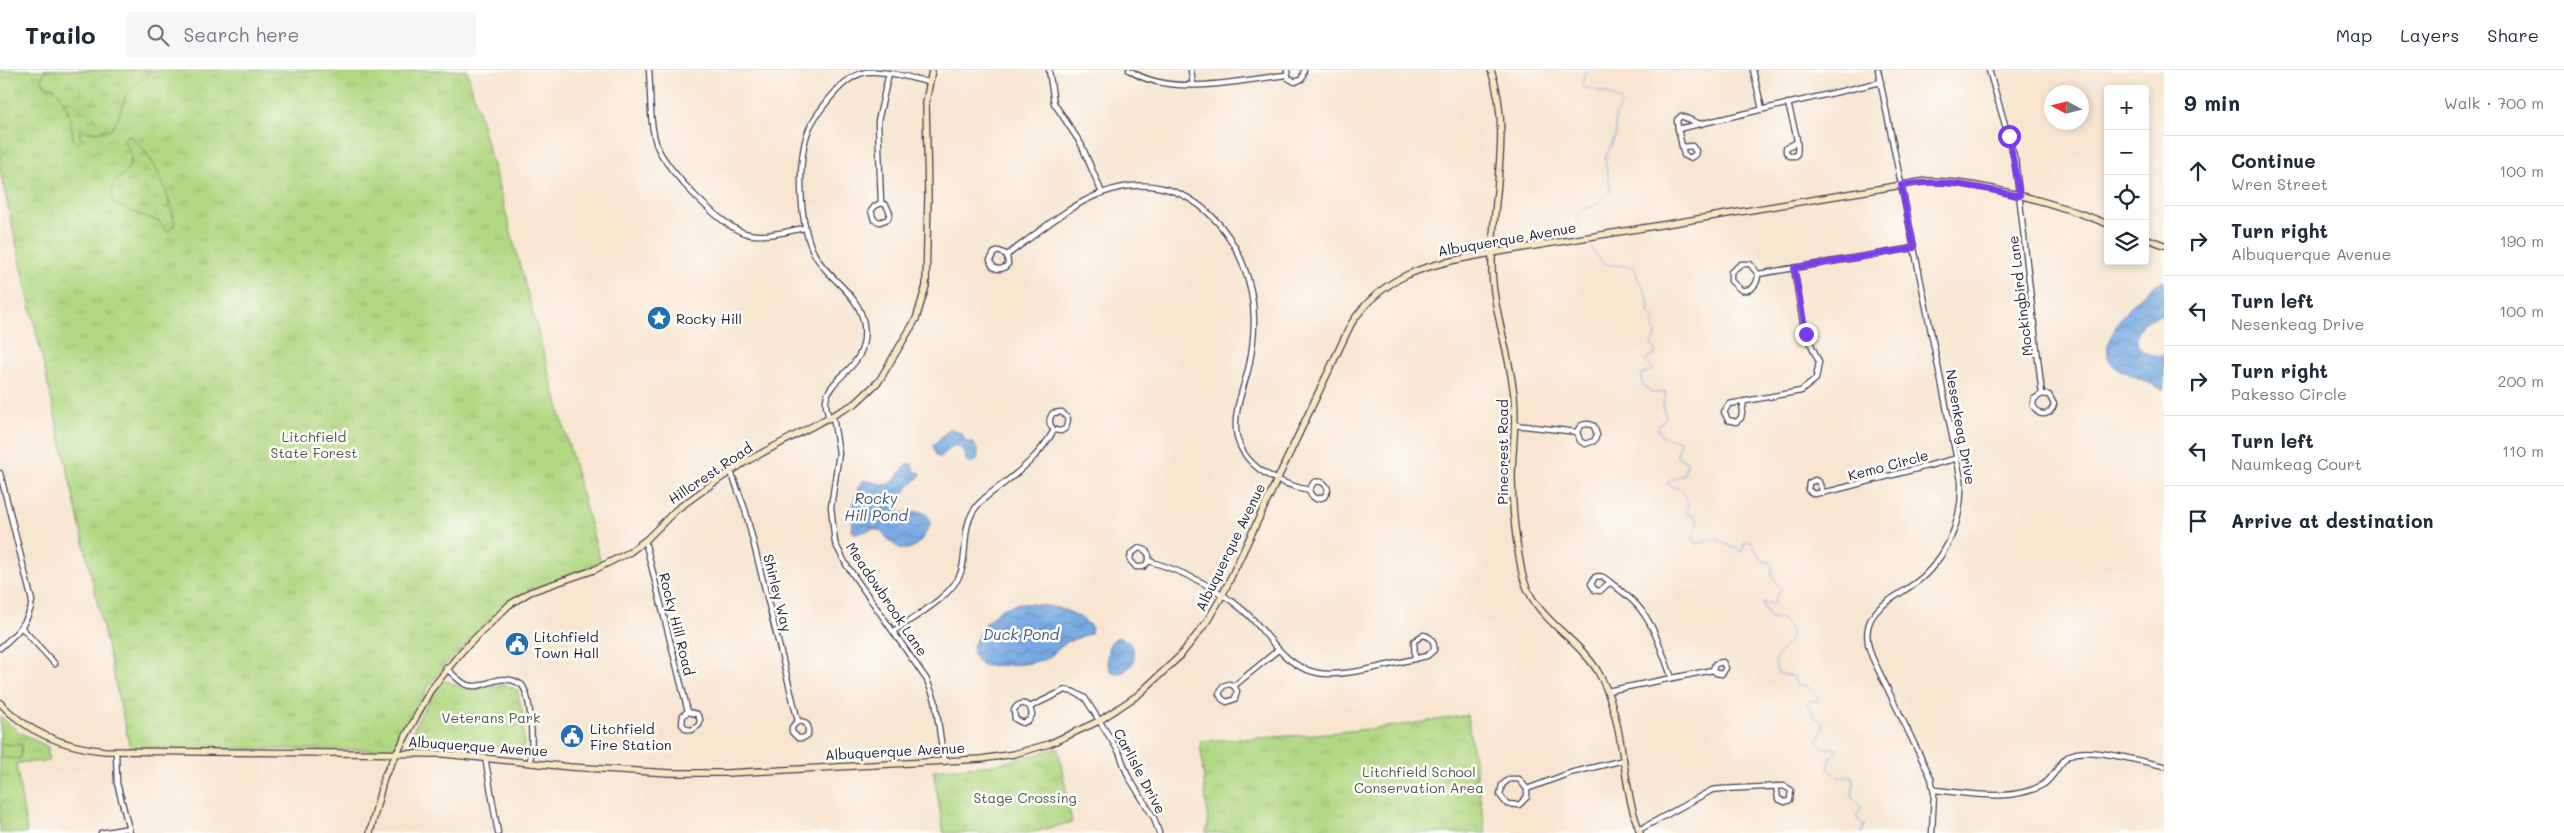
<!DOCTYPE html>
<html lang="en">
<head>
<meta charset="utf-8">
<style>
	body { margin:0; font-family:Mali,sans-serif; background:#f6f6f7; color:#1f2937 }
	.controls { position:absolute; right:15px; top:15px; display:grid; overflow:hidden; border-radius:5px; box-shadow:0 2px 8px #0003 }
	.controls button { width:45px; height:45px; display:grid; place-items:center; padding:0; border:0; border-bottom:1px solid #e0e1e3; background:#fff; color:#1f2937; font:25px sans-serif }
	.compass { position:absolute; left:2044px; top:15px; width:45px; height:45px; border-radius:50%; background:#fff; box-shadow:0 2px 8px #0003; rotate:277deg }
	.stop { position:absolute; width:15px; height:15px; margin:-11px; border:4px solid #7c3aed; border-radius:50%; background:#fff }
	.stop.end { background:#7c3aed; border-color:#fff; box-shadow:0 1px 5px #0008 }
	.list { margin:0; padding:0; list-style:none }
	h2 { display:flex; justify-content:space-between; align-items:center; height:65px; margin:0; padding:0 20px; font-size:21px }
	h2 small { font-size:16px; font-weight:400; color:#747a83 }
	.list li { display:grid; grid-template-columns:32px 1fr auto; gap:15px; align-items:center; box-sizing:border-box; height:70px; padding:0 20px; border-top:1px solid #e0e1e3 }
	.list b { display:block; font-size:19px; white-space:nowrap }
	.list p { margin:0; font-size:16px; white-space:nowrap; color:#747a83 }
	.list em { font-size:16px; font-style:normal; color:#747a83 }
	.icon { flex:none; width:28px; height:28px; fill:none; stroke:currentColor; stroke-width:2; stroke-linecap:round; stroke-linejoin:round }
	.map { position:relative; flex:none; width:2164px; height:763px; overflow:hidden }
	header { display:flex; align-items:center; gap:30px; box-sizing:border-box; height:70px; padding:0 25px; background:#fff; border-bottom:1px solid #e0e1e3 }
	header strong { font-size:24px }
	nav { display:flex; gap:28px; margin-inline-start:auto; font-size:18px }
	.search { width:350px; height:45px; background:#f6f6f7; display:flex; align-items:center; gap:12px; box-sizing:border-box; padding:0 18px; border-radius:5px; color:#747a83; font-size:19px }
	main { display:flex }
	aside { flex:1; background:#fff }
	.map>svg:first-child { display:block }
</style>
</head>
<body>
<header>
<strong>Trailo</strong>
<div class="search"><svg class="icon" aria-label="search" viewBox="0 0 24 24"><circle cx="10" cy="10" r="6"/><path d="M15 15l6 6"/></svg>Search here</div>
<nav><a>Map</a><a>Layers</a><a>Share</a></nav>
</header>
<main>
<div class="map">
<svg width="2164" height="763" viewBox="0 0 2164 763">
	<defs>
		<pattern id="grass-tufts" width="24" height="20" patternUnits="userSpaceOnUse" patternTransform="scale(1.25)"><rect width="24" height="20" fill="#b1d882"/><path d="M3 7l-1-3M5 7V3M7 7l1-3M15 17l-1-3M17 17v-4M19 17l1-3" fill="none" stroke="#98b971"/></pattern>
		<pattern id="wetland-marsh" width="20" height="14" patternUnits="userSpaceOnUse" patternTransform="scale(1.25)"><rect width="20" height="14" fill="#b1d882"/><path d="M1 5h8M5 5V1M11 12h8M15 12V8" fill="none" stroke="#98b971"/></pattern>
		<pattern id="water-waves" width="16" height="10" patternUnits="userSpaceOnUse" patternTransform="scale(1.25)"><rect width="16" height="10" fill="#75a8e1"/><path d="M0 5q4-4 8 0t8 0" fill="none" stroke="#6088b8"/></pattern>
	</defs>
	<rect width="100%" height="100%" fill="#fdfcf7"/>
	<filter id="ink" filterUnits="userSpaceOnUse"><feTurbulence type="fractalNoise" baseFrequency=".02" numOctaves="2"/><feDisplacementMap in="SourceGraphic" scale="10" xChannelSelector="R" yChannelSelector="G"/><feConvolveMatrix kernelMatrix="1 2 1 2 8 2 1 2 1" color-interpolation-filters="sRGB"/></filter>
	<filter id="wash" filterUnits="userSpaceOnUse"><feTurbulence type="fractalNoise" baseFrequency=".0096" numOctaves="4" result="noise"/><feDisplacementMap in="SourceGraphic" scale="20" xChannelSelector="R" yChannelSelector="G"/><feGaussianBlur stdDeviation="1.12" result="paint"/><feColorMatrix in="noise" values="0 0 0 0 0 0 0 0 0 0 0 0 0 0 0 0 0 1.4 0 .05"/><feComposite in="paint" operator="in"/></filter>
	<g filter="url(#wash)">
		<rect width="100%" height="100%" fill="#f7e5d0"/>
		<!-- grass -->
		<g fill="url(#grass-tufts)" stroke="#6a7d5e">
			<path d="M 0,0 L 467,0 L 601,494 L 528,521 L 480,561 L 444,596 L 427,619 L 396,680 L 130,678 L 0,101 Z"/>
			<path d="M 445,611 L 471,620 L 506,615 L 517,620 L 523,645 L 524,676 L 520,679 L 460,673 L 419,676 L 408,671 C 414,659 434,614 445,611 Z"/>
			<path d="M 1467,645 L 1486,763 L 1206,763 L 1208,753 L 1200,671 C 1290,667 1378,661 1467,645 Z"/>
			<path d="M 0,646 L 19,662 L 48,677 L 48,691 L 16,693 L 27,763 L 0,763 Z"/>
			<path d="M 1058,678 L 1072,752 L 1030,763 L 944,763 L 933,700 L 994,695 Z"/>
		</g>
		<!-- wetland -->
		<g fill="url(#wetland-marsh)" stroke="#6a7d5e">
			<path d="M 45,0 L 151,0 L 126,25 L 118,49 L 111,60 L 95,62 L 80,61 L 79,64 L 82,70 L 78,74 L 73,70 C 72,52 67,29 53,17 L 46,17 L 41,10 Z"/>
			<path d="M 128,65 C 156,85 168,122 175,155 L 167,162 L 160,152 L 115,135 C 105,111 119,113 128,98 C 130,95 131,89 132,86 L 123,70 Z"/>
		</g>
		<!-- pitch -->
		<path fill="#b1d882" stroke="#6a7d5e" d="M 0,674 L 22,675 L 20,689 L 0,687 Z"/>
		<!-- water -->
		<g fill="url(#water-waves)" stroke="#4c658e">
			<path d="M 2164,211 L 2164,245 C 2158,247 2150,248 2145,252 C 2135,259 2133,275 2144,282 C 2150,286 2158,285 2164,286 L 2164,320 L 2117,298 C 2085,278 2142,217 2164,211 Z"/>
			<path d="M 950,358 L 962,364 L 966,372 L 973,372 L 978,382 L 977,390 L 970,393 L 966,390 L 965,383 L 959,376 L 953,376 L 939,388 L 936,385 L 933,375 Z"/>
			<path d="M 907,394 L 912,394 L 915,402 L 921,403 L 920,406 L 904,422 L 898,440 L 900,443 C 912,442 927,437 931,453 C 917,483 902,489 881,461 L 874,459 L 856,464 L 852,461 C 853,447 852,419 864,410 L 885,415 L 894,411 Z"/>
			<path d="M 1019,533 C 1044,535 1075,537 1092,558 L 1091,563 L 1067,572 L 1047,589 L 1025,594 L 985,596 L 978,592 L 973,584 L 973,576 L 983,556 L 999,540 Z"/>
			<path d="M 1118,567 C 1132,571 1134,578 1134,592 C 1127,600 1121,606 1110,601 C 1106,590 1105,572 1118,567 Z"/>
		</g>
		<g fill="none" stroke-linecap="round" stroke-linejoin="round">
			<!-- stream -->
			<g stroke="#75a8e1" stroke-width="1">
				<path d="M 1580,157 L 1576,146 C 1582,139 1588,140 1595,135 C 1600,132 1604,126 1611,122 L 1605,89 L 1616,64 L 1615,46 L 1622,33 L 1608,23 L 1583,17 L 1582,13 L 1586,0"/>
				<path d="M 1590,177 L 1604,194 L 1629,196 L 1635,199 C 1638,215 1652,226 1648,242 L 1654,248 L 1654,260 L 1657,264 L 1651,275 L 1655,279 L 1656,284 L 1647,288 L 1645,291 L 1654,299 L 1641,305 L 1642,314 L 1653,323 L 1666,322 L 1663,336 L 1666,348 L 1657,357 L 1662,367 L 1680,371 L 1677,386 L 1688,393 L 1683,405 L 1669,411 L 1667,414 L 1682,420 L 1688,432 L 1686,442 L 1697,449 C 1699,458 1688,466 1697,474 L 1716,469 L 1742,482 L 1745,472 L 1751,472 L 1762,491 L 1769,491 L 1772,495 L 1772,506 L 1781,520 L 1775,527 L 1775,532 L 1772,534 L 1763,532 L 1763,536 L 1771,548 L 1782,549 C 1784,552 1788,555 1790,559 C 1799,574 1766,583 1778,603 L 1794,607 L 1796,615 L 1807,616 L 1818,627 L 1818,631 L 1809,631 L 1806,634 L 1811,638 L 1815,648 L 1822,651 L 1823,657 L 1818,673 L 1823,677 L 1838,679 L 1831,688 L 1828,699 C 1840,706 1835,710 1851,706 L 1854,712 L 1852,727 L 1861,737 L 1856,747 L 1864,756 L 1861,763"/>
			</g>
		</g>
	</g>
	<g filter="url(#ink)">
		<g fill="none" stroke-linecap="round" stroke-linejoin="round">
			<!-- street casing -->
			<g stroke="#423f51" stroke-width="7">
				<g id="street">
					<path d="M 649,0 C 651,24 649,53 657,76 C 666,100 723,159 748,164 C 766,168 787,161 805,158"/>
					<path d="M 1049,0 L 1054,33 L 1081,74 L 1102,123"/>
					<path d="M 1129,0 C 1170,28 1240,10 1286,5"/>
					<path d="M 1191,0 L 1193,15"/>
					<path d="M 1287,0 L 1288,8 L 1295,12 L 1302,9 L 1304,0"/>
					<path d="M 1753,0 L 1762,39"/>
					<path d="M 1878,0 L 1961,410 C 1963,445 1951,479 1926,504 C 1899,531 1852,536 1872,587 L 1931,708 L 1934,723 L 1932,763"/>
					<path d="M 1989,0 L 2015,89 L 2042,324 L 2034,329 L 2033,336 L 2039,343 C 2046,346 2052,342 2054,334 L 2049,325 L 2042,324"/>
					<path d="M 1788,33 C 1790,44 1802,77 1796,86 L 1790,86 L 1786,82 L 1786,78 L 1797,72"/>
					<path d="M 1678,59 L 1677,50 L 1681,46 L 1700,54"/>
					<path d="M 1682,77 L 1692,76 L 1696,81 L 1695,85 L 1690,88 L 1684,85 C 1682,76 1680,67 1678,59 L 1881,12"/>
					<path d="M 881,133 L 886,135 L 890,143 L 888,149 L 880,152 L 874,150 L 871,141 L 875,136 L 881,133 L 878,51 L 889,3"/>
					<path d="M 1007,185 L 1008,194 C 1002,202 992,200 990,190 L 994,183 L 999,181 L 1007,185 C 1037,164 1067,136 1102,123 C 1188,90 1254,171 1254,251 C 1254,266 1252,281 1249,296 C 1244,318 1232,343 1237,367 C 1245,399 1280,414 1309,420 L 1311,425 L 1316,429 L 1324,427 L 1328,420 C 1326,413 1321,410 1314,412 L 1309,420"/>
					<path d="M 1758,204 C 1758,215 1751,222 1741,220 L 1731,211 L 1731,202 L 1741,194 L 1750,194 L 1758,204 L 1914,178"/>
					<path d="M 1744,331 L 1741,348 L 1736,352 L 1728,350 L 1724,342 L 1729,334 L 1801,321 L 1816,309 L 1819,292 L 1804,259 L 1794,198"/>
					<path d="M 833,347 L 839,383 L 831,437 L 835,473 L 847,496 L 927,610 L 935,630 L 944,692"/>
					<path d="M 829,349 C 828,343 825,336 826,330 C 830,304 869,300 864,255 C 860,222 824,208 812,179 C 799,149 797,89 809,59 C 814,47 822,38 830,28 C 840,16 851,5 866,2 C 885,0 910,8 929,12"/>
					<path d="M 1515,355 L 1577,362 L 1580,371 L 1585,374 L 1594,371 L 1597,365 L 1594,356 C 1586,352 1580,354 1577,362"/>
					<path d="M 731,402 L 745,439 L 798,651 L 792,657 L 792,662 L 798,668 L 803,668 L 808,665 L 808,656 L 804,652 L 798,651"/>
					<path d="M 0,403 L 32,531 C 29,553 15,565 0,578"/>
					<path d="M 1823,423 L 1819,412 L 1815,410 L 1809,413 L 1808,420 L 1814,424 L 1835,420 L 1958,388"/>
					<path d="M 645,471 L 688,642 L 683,645 L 682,654 L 686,659 L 692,660 L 699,655 L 700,649 L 697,644 L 688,642"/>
					<path d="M 1149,491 L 1143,497 L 1136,497 L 1130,490 L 1131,484 L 1139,478 C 1146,479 1150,483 1149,491 C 1182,501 1217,518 1243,540 C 1269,562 1281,596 1318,603 C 1345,608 1398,592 1427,586 L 1434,580 C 1435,572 1431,566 1423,565 L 1414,571 L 1415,589"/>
					<path d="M 1610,512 L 1600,521 L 1595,520 L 1591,514 L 1595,507 C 1603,504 1608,511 1615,516 C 1624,523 1634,530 1641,540 C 1656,559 1663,586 1672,608"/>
					<path d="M 22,558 L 55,594"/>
					<path d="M 894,561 C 914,547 953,526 961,502 C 968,480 961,455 977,436 C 984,427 994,421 1003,414 C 1024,398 1041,383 1054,360 L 1061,361 L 1066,358 L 1068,349 L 1062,342 L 1053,343 C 1048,349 1049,355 1054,360"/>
					<path d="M 446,598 C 452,604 458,610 465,614 C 484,623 497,599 522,615 C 532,629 533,674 530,691"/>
					<path d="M 1234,616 L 1237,621 L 1235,629 L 1227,632 L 1222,629 L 1219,624 L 1223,616 L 1229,614 L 1234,616 L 1278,580"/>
					<path d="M 1607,621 L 1713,600 L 1715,594 L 1723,592 L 1726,598 L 1722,604 L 1716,603 L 1713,600"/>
					<path d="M 1030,637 L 1032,645 L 1029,650 L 1023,653 L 1015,649 L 1014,640 C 1018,633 1024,632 1030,637 L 1065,620 L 1074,622 L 1085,628 L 1119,682 L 1128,706 L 1154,748 L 1159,763"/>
					<path d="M 116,682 L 117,713 L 130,763"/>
					<path d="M 485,687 L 498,763"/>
					<path d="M 1527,719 L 1527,727 L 1519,735 L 1507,734 L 1500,725 L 1502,715 L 1509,709 L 1519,709 L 1527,719 L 1570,703 L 1624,690"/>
					<path d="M 1934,720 C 1968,723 2013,733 2044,714 C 2057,705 2060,686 2077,683 C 2098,679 2142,692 2164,696"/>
					<path d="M 1639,760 L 1712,720 L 1721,719 L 1784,716 L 1791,720 L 1790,730 L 1785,732 L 1778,729 L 1776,716"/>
					<path d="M 101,763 L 129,758"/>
				</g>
			</g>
			<!-- secondary casing -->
			<g stroke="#423f51" stroke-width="8">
				<g id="secondary">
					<path d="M 1491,0 C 1513,64 1491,130 1492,196 C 1492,237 1510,283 1514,326 C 1517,353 1512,380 1512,407 C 1512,438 1516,472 1522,503 C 1532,548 1574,564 1597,600 C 1620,639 1621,685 1630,728 C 1632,740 1636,751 1640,763"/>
					<path d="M 2145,168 L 2164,175"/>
					<path d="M 0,633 C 28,663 64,677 105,681 L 444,684 L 570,697 L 670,703 L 727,703 L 981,689 L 1014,684 L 1049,674 L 1099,651 L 1138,625 L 1180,586 L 1206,553 L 1222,526 L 1351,254 C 1386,200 1434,194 1492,183 L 1926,111 C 1980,111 2058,134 2108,154"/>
					<path d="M 370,763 L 384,707 L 430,621 L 462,581 L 509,535 L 530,522 L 594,500 L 630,482 L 647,469 L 676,440 L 712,414 L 747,391 L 856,333 L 879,311 L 916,249 L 926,216 L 928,125 L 926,32 L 932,0"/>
				</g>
			</g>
			<!-- street -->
			<use href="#street" stroke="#fff" stroke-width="4.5"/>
			<!-- secondary -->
			<use href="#secondary" stroke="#f9e7c3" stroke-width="5.5"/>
		</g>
	</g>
	<g fill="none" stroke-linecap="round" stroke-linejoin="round" filter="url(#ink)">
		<!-- route -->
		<path stroke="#7c3aed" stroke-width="6" d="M 1806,264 L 1794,198 L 1914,178 L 1901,115 C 1945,108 1977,117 2020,126 L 2009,66"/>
	</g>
	<!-- icons -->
	<defs>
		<g id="sight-disc" transform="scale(1.25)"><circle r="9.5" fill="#1f6fb2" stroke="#fdfcf7"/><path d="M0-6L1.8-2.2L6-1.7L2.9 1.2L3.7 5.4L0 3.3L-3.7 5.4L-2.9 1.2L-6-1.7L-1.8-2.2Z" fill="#fff"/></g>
		<g id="civic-disc" transform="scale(1.25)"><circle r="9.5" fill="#1f6fb2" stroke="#fdfcf7"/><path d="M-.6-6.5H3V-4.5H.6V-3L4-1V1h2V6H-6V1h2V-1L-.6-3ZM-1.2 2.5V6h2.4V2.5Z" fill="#fff"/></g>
	</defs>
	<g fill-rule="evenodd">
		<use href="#sight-disc" x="659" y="248"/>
		<use href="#civic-disc" x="517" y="574"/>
		<use href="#civic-disc" x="572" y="666"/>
	</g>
	<g text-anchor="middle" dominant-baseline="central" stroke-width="5" stroke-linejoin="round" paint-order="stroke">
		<!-- street labels -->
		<g font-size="14" fill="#22223b" stroke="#fdfcf7">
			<text transform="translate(1507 169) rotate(-10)">Albuquerque Avenue</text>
			<text transform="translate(2020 226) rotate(-97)">Mockingbird Lane</text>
			<text transform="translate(1961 357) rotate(80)">Nesenkeag Drive</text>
			<text transform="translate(1502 382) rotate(-90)">Pinecrest Road</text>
			<text transform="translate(1888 395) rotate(-15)">Kemo Circle</text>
			<text transform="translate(710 403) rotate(-34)">Hillcrest Road</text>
			<text transform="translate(1230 477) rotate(-64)">Albuquerque Avenue</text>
			<text transform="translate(778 523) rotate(76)">Shirley Way</text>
			<text transform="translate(887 529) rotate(56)">Meadowbrook Lane</text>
			<text transform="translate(677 554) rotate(76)">Rocky Hill Road</text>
			<text transform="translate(478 676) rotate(4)">Albuquerque Avenue</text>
			<text transform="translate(895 681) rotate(-3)">Albuquerque Avenue</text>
			<text transform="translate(1140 701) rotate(62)">Carlisle Drive</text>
		</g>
		<!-- poi labels -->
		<g font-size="14" fill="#22223b" stroke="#fdfcf7" text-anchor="start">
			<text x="676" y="248">Rocky Hill</text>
			<text x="534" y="566">Litchfield<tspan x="534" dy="16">Town Hall</tspan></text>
			<text x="590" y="658">Litchfield<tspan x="590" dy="16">Fire Station</tspan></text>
		</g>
		<!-- park labels -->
		<g font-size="14" fill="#4d5950" stroke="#fdfcf7">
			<text x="314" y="366">Litchfield<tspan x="314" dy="16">State Forest</tspan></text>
			<text x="491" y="647">Veterans Park</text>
			<text x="1419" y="701">Litchfield School<tspan x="1419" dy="16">Conservation Area</tspan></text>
			<text x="1025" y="727">Stage Crossing</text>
		</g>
		<!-- water labels -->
		<g font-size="15" font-style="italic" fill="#43587d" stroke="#fdfcf7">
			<text x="876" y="428">Rocky<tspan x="876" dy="17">Hill Pond</tspan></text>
			<text x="1021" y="564">Duck Pond</text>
		</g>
	</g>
</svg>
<div class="controls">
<button>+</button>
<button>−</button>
<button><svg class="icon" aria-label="locate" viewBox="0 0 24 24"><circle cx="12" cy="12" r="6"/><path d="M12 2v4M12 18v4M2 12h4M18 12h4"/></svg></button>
<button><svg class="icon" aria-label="layers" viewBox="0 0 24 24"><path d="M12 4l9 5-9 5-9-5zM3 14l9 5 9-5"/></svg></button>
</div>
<svg class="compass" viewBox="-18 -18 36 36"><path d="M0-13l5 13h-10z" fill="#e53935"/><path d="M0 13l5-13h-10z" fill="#747a83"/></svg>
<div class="stop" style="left:2009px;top:66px"></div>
<div class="stop end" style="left:1806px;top:264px"></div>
</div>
<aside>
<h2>9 min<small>Walk · 700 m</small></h2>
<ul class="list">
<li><svg class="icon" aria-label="ahead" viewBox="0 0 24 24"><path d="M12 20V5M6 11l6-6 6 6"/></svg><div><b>Continue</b><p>Wren Street</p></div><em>100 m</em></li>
<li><svg class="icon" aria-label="right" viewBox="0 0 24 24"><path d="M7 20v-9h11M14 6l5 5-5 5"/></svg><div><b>Turn right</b><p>Albuquerque Avenue</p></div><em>190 m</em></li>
<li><svg class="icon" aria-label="left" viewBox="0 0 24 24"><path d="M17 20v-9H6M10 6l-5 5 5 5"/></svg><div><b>Turn left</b><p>Nesenkeag Drive</p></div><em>100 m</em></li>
<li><svg class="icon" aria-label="right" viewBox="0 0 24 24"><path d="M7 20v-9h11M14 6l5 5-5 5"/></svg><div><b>Turn right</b><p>Pakesso Circle</p></div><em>200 m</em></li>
<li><svg class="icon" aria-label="left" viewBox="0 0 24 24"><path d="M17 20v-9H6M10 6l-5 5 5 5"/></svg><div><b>Turn left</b><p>Naumkeag Court</p></div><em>110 m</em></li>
<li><svg class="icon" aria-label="arrive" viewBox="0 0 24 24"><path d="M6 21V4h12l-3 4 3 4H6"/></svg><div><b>Arrive at destination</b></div></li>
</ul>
</aside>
</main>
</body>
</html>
